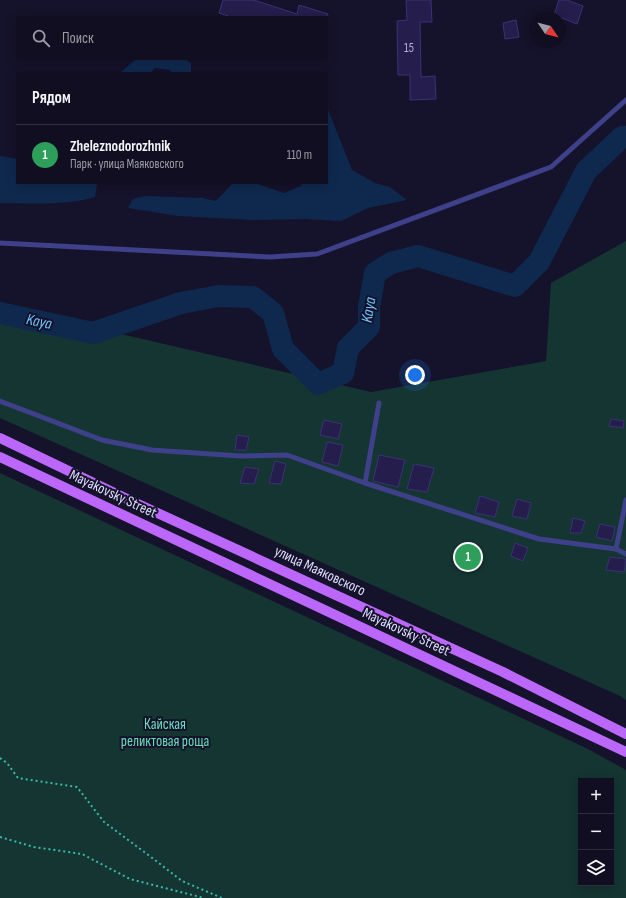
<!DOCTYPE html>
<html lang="ru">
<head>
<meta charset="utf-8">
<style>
	body { margin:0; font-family:"Sofia Sans Condensed",sans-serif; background:#1e1c2d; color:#f1f3f6 }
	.controls { position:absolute; right:12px; bottom:12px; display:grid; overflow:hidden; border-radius:0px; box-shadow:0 2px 10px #0003 }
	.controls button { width:36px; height:36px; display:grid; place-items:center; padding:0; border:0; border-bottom:1px solid #302e3e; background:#100e20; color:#f1f3f6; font:20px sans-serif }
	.compass { position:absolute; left:530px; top:12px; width:36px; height:36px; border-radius:50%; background:#100e20; box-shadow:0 2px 10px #0003; rotate:125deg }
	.you { position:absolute; left:415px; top:375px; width:14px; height:14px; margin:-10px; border:3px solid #fff; border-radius:50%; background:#1a73e8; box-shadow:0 0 0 6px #1a73e833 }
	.badge { display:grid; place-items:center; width:26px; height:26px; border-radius:50%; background:#d93025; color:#fff; font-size:13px; font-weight:700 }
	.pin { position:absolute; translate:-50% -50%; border:2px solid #fff; box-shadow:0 1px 4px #0006 }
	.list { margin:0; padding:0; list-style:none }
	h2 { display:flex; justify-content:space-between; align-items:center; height:52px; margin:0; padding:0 16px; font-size:17px }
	h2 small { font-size:13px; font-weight:400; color:#9c9ca5 }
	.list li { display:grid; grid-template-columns:26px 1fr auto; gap:12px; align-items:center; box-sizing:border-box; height:60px; padding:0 16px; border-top:1px solid #302e3e }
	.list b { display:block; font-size:15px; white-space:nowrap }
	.list p { margin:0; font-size:13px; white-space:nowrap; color:#9c9ca5 }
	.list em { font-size:13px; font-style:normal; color:#9c9ca5 }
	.icon { flex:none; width:22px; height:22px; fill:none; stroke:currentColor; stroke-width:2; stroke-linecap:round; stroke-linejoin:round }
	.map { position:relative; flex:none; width:626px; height:898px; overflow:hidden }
	.search { position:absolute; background:#100e20; box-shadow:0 2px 10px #0003; left:16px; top:16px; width:312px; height:44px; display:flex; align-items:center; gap:10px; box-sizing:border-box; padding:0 14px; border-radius:0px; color:#9c9ca5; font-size:15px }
	.panel { position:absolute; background:#100e20; box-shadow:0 2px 10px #0003; left:16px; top:72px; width:312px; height:112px; border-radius:0px }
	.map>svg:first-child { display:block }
</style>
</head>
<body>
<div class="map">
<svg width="626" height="898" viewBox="0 0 626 898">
	<rect width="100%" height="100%" fill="#15122b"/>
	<!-- green -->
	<g fill="#153532" fill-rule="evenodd">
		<path d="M 626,241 L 626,700 L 620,696 L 0,418 L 0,306 L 371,392 L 546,361 L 551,283 Z"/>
		<path d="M 0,473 L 588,749 L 626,770 L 626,898 L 0,898 ZM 581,781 L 611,781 L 611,883 L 581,883 Z"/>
	</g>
	<!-- water -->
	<g fill="#0f294e">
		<path d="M 136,59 L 185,59 L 191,63 L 191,73 L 172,73 L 170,70 L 155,68 L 150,73 L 120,73 Z"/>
		<path d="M 327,107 L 352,170 L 375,183 L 390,187 L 407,200 L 368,208 L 341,221 L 304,219 L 252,220 L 178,216 L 128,208 L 133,199 L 145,196 L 202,198 L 216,201 L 233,183 L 258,184 L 284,193 L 301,186 L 301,183 L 327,183 Z"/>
		<path d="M 0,156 L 17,159 L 17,183 L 96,183 L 97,184 L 95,197 C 65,206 31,203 0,203 Z"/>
	</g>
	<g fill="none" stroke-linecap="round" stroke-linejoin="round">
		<!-- river -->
		<path stroke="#0f294e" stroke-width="22" d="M 0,313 L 93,333 L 181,303 L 219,296 L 253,297 L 273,313 L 283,349 L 318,384 L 343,373 L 348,348 L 369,327 L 369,307 L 375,273 L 391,263 L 418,256 L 515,286 L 539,262 L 586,171 L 622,137 L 626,137"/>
	</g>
	<!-- building -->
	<g fill="#251e4c" stroke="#3b3177">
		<path d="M 223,0 L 254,0 L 297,14 L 299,5 L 328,14 L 327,18 L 327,17 L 231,17 L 219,13 Z"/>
		<path d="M 406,0 L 431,0 L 432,22 L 420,22 L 421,77 L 435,76 L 436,99 L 410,100 L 410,75 L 398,75 L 397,21 L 407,20 Z"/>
		<path d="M 559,0 L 567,0 L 583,6 L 577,24 L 554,15 Z"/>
		<path d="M 516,20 L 519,37 L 505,39 L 503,23 Z"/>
		<path d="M 611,419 L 624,421 L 623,428 L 609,426 Z"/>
		<path d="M 324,420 L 342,424 L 338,439 L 320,435 Z"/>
		<path d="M 237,435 L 249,437 L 246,450 L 235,450 Z"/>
		<path d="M 327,442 L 343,445 L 338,466 L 322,462 Z"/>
		<path d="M 379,455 L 405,460 L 398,487 L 373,481 Z"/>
		<path d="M 275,461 L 286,464 L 281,484 L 269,483 Z"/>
		<path d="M 414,464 L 434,468 L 427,492 L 407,489 Z"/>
		<path d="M 245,467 L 259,469 L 254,484 L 240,483 Z"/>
		<path d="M 480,496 L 499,502 L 495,517 L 475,513 Z"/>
		<path d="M 517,499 L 531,503 L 527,519 L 512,516 Z"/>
		<path d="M 573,518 L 585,521 L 581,533 L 570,533 Z"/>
		<path d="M 600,524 L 615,527 L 612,541 L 596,537 Z"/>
		<path d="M 515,543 L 528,548 L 523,561 L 511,556 Z"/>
		<path d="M 610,557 L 626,559 L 624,572 L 606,570 Z"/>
	</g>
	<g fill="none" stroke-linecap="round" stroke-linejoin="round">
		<!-- path -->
		<g stroke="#34bbab" stroke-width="2" stroke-dasharray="2 3" stroke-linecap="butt">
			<path d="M 0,758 L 7,763 L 18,778 L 77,787 L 104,822 L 151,857 L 182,881 L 222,898"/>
			<path d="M 0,837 L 34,847 L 82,854 L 130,879 L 204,898"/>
		</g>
		<!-- lane -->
		<g stroke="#3e4089" stroke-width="5">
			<path d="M 0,243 L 270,257 L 317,254 L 551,167 L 626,100"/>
			<path d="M 0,401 L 102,440 L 152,450 L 240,456 L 287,455 L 365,483 L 539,539 L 616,549 L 626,554"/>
			<path d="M 365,483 L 379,403"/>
			<path d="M 616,549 L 626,500"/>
		</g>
		<!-- primary -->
		<g stroke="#bb67fb" stroke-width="10">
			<path d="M 0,438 L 127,499 L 503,672 L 626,734"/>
			<path d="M 0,457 L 626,752"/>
		</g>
	</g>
	<g text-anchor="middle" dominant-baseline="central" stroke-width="4" stroke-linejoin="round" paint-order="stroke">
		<!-- number labels -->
		<g font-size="13" fill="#b0add2">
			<text x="409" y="48">15</text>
		</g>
		<!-- street labels -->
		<g font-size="15" fill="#dfddfe" stroke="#15122b">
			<text transform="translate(113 494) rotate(25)">Mayakovsky Street</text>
			<text transform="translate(320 571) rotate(25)">улица Маяковского</text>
			<text transform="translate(406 632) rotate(25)">Mayakovsky Street</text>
		</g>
		<!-- park labels -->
		<g font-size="15" fill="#69deba" stroke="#15122b">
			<text x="165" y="724">Кайская<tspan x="165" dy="17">реликтовая роща</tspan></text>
		</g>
		<!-- water labels -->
		<g font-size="16" font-style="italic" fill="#6ec2fb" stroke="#15122b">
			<text transform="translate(369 310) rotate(-81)">Kaya</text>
			<text transform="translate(39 322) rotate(12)">Kaya</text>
		</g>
	</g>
</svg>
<div class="controls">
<button>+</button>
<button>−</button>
<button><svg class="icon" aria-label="layers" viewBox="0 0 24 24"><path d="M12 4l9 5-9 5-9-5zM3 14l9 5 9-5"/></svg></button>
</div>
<svg class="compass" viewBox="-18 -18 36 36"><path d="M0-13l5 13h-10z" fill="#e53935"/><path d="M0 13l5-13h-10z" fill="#9c9ca5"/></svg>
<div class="you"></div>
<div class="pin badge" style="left:468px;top:557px;background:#2e9e5b">1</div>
<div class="search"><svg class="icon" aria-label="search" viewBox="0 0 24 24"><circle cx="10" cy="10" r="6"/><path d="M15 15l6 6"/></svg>Поиск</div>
<section class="panel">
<h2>Рядом<small></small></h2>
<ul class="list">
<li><span class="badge" style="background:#2e9e5b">1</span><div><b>Zheleznodorozhnik</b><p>Парк · улица Маяковского</p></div><em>110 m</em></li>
</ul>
</section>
</div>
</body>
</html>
